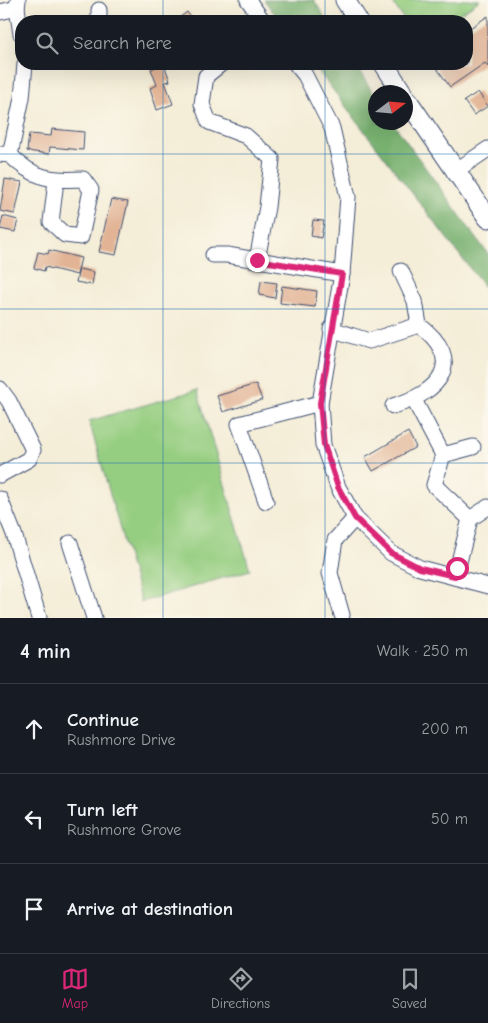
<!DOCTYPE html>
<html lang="en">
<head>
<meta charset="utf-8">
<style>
	body { margin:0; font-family:"Comic Neue",sans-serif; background:#20242c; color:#f1f3f6 }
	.compass { position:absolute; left:368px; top:85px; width:45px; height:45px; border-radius:50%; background:#171b24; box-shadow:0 5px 20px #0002; rotate:74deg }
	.stop { position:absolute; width:15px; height:15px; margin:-11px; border:4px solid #db2777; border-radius:50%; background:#fff }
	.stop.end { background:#db2777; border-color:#fff; box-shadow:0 1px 5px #0008 }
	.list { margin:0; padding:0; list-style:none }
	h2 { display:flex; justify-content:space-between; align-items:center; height:65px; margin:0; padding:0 20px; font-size:21px }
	h2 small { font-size:16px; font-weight:400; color:#9ea1a6 }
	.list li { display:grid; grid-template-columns:32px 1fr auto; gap:15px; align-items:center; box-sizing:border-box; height:90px; padding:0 20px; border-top:1px solid #363941 }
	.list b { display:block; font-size:19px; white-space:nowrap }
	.list p { margin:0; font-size:16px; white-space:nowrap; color:#9ea1a6 }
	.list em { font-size:16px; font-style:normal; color:#9ea1a6 }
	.icon { flex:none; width:28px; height:28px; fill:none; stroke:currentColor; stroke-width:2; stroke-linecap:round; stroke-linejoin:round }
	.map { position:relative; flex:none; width:488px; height:618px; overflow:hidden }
	.search { position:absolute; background:#171b24; box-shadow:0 5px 20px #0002; left:15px; right:15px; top:15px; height:55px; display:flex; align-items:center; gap:12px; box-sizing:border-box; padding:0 18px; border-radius:20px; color:#9ea1a6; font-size:19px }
	.sheet { height:335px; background:#171b24 }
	nav { display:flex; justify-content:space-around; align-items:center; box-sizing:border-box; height:70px; border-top:1px solid #363941; background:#171b24; font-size:14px; color:#9ea1a6 }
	nav a { display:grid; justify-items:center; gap:2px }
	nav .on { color:#db2777 }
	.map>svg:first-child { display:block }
</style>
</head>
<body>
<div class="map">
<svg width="488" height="618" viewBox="0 0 488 618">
	<rect width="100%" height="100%" fill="#fbf7ec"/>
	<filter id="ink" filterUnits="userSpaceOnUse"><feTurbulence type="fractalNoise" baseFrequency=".02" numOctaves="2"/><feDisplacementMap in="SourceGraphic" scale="10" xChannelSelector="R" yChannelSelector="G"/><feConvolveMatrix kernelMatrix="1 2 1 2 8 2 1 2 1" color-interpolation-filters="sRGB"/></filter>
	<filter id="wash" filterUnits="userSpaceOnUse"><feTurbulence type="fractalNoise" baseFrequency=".0096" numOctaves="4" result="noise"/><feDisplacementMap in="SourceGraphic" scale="20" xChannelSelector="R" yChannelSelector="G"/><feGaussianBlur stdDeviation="1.12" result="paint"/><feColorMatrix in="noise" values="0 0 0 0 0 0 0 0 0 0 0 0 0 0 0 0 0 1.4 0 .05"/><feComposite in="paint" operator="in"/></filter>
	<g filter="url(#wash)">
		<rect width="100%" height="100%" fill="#f4edd7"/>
		<!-- green -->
		<g fill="#96ce81" stroke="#587e70">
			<path d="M 391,0 L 480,0 L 449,21 L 405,21 Z"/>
			<path d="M 197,390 L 250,570 L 141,602 L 89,421 Z"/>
		</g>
		<!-- forest -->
		<g fill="#78b16f" stroke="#4a7066">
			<path d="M 264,0 L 314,0 L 327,21 L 280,21 Z"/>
			<path d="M 313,64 L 355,64 L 375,96 L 376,122 L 393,123 L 488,254 L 488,292 Z"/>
		</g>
		<g id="blocks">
			<!-- building -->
			<g fill="#e2b495">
				<path d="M 187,12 L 194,21 L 168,21 L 173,18 L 175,21 Z"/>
				<path d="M 488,16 L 488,67 L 485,63 L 450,87 L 434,64 L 467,64 L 467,30 Z"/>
				<path d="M 164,64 L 170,81 L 165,82 L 173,104 L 157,110 L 150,88 L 157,85 L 151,69 Z"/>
				<path d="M 478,92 L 488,106 L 474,115 L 464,101 Z"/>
				<path d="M 52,129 L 84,132 L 83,150 L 50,147 L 49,154 L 27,151 L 29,134 L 51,136 Z"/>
				<path d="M 5,179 L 22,182 L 15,214 L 0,211 Z"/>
				<path d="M 111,199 L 128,202 L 116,255 L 99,252 Z"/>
				<path d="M 3,216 L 18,220 L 15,232 L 0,229 Z"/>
				<path d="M 313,220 L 324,221 L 321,238 L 311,236 Z"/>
				<path d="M 49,250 L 81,258 L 77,275 L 45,267 L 44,271 L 34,268 L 38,252 L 48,254 Z"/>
				<path d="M 79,269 L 94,272 L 92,285 L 76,282 Z"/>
				<path d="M 261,281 L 277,283 L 275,298 L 259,295 Z"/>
				<path d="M 282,286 L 317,291 L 315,307 L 280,303 Z"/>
				<path d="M 256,384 L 262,400 L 223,412 L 217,396 Z"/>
				<path d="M 408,432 L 416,447 L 373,471 L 365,457 Z"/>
			</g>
		</g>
	</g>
	<g filter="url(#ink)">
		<use href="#blocks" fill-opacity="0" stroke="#3c4c70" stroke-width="1"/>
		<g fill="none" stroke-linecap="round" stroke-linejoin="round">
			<!-- minor casing -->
			<g stroke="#3c4c70" stroke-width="17">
				<g id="minor">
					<path d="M 18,0 L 17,8 L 21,34"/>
					<path d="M 248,0 L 263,21"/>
					<path d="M 99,10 L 99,21"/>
					<path d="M 0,12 L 17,8"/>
					<path d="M 221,64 L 206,76 L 202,104 L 209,122 L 246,136 L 272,159 L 267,207 L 257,260"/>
					<path d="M 296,64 L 305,75 L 332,128 L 348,197 L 342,274 L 320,403 L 323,445 L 338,487 L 355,518 L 391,553 L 420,568 L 488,586"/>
					<path d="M 0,154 L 10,155 L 22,98 L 25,64"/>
					<path d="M 10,155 C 34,179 51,181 83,179 L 91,190 L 81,237 L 65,235 L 51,222 L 56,181"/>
					<path d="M 454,172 L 488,149"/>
					<path d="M 213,255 L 227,255 L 342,274"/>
					<path d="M 331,329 L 369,341 L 419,325"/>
					<path d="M 0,389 L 9,401 L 33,450 L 29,459 L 0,475"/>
					<path d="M 414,400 L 443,455 L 434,485 L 470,519"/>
					<path d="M 393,406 C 440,393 467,361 419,325 L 415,301 L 401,271"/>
					<path d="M 443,455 L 473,447"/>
					<path d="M 0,499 L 14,534 L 39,618"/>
					<path d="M 266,501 L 239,424 L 320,403"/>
					<path d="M 70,543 L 94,618"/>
					<path d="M 455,577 L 470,519 L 488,507"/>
					<path d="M 342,615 L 330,573 L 335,540 L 355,518"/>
				</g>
			</g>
			<!-- major casing -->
			<g stroke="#3c4c70" stroke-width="21">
				<g id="major">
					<path d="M 345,0 L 358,21"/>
					<path d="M 384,64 L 402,92"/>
					<path d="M 406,98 L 488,218"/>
				</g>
			</g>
			<!-- minor -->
			<use href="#minor" stroke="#fff" stroke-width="15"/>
			<!-- major -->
			<use href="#major" stroke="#fff" stroke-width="19"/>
		</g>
	</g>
	<g fill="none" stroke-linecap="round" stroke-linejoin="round" filter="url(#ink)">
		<!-- route -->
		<path stroke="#db2777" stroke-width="6" d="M 257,260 L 342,274 L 320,403 L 324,445 L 338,487 L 355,518 L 391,553 L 420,568 L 455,576 L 457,568"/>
	</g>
	<!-- grid -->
	<path fill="none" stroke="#1f6fb2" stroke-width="1" stroke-opacity="0.55" d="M 163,0 L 163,21M 325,0 L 325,21M 163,64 L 163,618M 325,64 L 325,618M 0,154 L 488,154M 0,309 L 488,309M 0,463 L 488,463"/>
</svg>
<svg class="compass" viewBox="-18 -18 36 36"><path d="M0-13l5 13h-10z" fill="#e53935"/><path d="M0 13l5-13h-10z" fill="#9ea1a6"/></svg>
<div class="stop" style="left:457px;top:568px"></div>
<div class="stop end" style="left:257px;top:260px"></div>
<div class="search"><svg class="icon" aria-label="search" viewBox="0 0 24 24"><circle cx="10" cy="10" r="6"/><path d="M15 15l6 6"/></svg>Search here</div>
</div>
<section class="sheet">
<h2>4 min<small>Walk · 250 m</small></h2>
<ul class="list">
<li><svg class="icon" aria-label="ahead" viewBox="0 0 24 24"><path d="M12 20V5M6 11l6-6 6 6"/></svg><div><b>Continue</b><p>Rushmore Drive</p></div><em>200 m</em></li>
<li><svg class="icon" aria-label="left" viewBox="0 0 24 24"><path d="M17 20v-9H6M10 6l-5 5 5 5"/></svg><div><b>Turn left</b><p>Rushmore Grove</p></div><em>50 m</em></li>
<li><svg class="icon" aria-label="arrive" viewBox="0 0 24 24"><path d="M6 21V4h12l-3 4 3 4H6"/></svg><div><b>Arrive at destination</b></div></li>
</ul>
</section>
<nav>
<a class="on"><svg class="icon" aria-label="map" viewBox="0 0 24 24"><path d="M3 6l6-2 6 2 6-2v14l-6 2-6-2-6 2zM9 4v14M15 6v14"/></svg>Map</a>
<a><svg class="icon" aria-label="directions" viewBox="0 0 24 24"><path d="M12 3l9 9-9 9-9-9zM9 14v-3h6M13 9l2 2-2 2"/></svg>Directions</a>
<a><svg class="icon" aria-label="saved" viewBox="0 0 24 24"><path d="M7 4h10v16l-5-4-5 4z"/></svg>Saved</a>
</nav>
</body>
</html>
